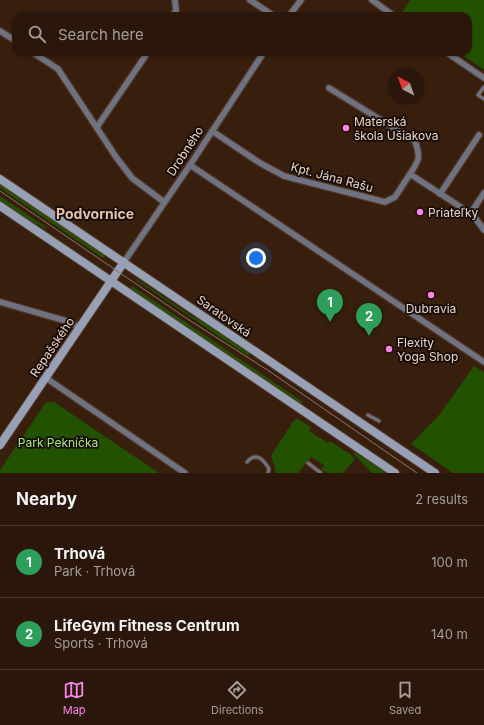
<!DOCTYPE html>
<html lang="en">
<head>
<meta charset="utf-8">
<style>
	body { margin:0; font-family:Inter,sans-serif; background:#321f13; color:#f1f3f6 }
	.compass { position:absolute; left:388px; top:68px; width:36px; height:36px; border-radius:50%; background:#2a160a; box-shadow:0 1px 3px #0004; rotate:319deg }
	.you { position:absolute; left:256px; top:258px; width:14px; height:14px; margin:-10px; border:3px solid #fff; border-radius:50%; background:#1a73e8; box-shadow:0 0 0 6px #1a73e833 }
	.badge { display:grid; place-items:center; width:26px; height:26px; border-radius:50%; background:#f987e8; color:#fff; font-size:13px; font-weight:700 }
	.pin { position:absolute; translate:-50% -33px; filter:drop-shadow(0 1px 2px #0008) }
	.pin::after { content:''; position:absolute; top:21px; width:14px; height:12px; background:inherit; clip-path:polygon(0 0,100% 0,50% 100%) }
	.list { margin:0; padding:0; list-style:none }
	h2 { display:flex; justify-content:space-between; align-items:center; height:52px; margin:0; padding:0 16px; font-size:17px }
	h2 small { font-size:13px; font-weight:400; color:#a59f9c }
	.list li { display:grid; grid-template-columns:26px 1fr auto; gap:12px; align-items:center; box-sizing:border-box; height:72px; padding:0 16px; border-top:1px solid #46352b }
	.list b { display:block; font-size:15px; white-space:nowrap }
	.list p { margin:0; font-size:13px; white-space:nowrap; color:#a59f9c }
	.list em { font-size:13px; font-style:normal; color:#a59f9c }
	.icon { flex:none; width:22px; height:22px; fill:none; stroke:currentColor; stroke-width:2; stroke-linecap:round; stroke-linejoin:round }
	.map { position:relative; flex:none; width:484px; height:473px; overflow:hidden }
	.search { position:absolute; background:#2a160a; box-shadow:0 1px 3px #0004; left:12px; right:12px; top:12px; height:44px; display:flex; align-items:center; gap:10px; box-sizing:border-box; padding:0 14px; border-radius:12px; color:#a59f9c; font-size:15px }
	.sheet { height:196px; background:#2a160a }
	nav { display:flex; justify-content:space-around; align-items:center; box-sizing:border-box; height:56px; border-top:1px solid #46352b; background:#2a160a; font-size:11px; color:#a59f9c }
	nav a { display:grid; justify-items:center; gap:2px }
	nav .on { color:#f987e8 }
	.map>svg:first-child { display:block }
</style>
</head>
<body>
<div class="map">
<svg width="484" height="473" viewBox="0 0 484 473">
	<rect width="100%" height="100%" fill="#381e0d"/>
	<!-- green -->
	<g fill="#225100">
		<path d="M 410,0 L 484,0 L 484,70 L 458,52 L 468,52 L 468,16 L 405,16 L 401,14 Z"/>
		<path d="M 0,184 L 106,255 L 103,258 L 0,188 Z"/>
		<path d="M 0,196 L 47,228 L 46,229 L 25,218 L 0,201 Z"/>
		<path d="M 137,279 L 192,316 L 210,325 L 250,353 L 248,356 L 136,280 Z"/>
		<path d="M 132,286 L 303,402 L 301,404 L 299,404 L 130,289 Z"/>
		<path d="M 474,366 L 484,372 L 484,473 L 453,473 L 411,444 L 440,414 Z"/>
		<path d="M 46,402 L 54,402 L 159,473 L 0,473 L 0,470 Z"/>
		<path d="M 296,419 L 298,419 L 311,427 L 309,431 L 328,443 L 330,441 L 350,454 L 355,459 L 343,473 L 327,473 L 321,469 L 324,465 L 311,457 L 298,473 L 275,473 C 277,465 270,461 272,454 L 292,423 Z"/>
		<path d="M 352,452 L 356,453 L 388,473 L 372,473 Z"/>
	</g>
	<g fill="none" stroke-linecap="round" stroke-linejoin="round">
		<!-- lane casing -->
		<g stroke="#543b2c" stroke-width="5">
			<g id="lane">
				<path d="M 484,87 L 478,95 L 484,99"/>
				<path d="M 368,415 L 379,421"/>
				<path d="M 247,462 C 256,451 264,460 269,469 L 268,473"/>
				<path d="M 308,463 L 321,473"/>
			</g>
		</g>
		<!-- street casing -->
		<g stroke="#543b2c" stroke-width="8">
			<g id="street">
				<path d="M 250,0 L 274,16"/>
				<path d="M 372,0 L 394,16"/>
				<path d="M 172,16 L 176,11 L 175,0"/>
				<path d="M 289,16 L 301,0"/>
				<path d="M 0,31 L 16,41"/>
				<path d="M 32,52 L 58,69 L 116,157 L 132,178 L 164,202"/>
				<path d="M 446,52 L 484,78"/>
				<path d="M 329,88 L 415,141 C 421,158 419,160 410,174"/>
				<path d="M 97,127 L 148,52"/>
				<path d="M 212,131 L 260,163 L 284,176 L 385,202 L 395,197 L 410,174 L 473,215 L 484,230"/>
				<path d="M 190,165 L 484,362"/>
				<path d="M 440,194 L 479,135"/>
				<path d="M 471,213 L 484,193"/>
				<path d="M 124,262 L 190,165 L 264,52"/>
				<path d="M 0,302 L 70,322 L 80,328"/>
				<path d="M 46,378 L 185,473"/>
			</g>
		</g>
		<!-- secondary casing -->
		<g stroke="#543b2c" stroke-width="10">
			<g id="secondary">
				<path d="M 0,179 L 435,473"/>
				<path d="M 0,206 L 395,473"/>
				<path d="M 0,445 L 124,262"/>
			</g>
		</g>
		<!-- lane -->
		<use href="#lane" stroke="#6f7381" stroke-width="3"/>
		<!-- street -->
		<use href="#street" stroke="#6f7381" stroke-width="5.5"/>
		<!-- secondary -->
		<use href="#secondary" stroke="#98a0b6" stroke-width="8"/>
		<!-- tram -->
		<path stroke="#8d7769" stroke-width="1" d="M 0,191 L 104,262 L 189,320 L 269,371 L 417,473"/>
	</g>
	<!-- markers -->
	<g fill="#f987e8" stroke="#170b05" stroke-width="1.5">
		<circle cx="346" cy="128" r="4"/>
		<circle cx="420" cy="212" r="4"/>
		<circle cx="431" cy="295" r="4"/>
		<circle cx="389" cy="349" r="4"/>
	</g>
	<g text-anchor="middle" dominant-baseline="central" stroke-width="3.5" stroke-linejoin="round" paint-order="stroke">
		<!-- poi labels -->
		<g font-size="12" fill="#e8d6cc" stroke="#170b05" text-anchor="start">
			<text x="354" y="121">Materská<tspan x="354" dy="14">škola Ušiakova</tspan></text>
			<text x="428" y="212">Priateľky</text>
			<text x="431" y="308" text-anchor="middle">Dubravia</text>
			<text x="397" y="342">Flexity<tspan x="397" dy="14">Yoga Shop</tspan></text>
		</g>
		<!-- street labels -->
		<g font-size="12" fill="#e8d6cc" stroke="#170b05">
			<text transform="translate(185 151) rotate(-57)">Drobného</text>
			<text transform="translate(332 177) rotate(15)">Kpt. Jána Rašu</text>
			<text transform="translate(224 316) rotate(35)">Saratovská</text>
			<text transform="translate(52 347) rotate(-56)">Repašského</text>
		</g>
		<!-- park labels -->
		<g font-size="12" fill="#a4e984" stroke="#170b05">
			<text x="58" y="442">Park Pekníčka</text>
		</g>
		<!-- quarter labels -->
		<g font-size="14" font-weight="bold" fill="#e4c2ad" stroke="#170b05">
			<text x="95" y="213">Podvornice</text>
		</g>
	</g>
</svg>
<svg class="compass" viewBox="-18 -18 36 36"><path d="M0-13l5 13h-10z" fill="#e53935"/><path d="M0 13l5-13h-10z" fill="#a59f9c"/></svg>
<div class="you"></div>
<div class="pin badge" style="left:330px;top:322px;background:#2e9e5b">1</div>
<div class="pin badge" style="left:369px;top:336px;background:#2e9e5b">2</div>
<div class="search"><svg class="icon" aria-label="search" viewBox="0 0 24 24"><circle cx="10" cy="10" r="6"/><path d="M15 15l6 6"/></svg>Search here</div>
</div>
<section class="sheet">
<h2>Nearby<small>2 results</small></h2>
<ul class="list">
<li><span class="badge" style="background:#2e9e5b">1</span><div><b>Trhová</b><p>Park · Trhová</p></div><em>100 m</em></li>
<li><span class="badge" style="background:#2e9e5b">2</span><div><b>LifeGym Fitness Centrum</b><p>Sports · Trhová</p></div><em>140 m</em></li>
</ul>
</section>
<nav>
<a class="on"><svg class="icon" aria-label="map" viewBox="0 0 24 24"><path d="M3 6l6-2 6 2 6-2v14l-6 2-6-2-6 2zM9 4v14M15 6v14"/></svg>Map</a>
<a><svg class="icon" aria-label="directions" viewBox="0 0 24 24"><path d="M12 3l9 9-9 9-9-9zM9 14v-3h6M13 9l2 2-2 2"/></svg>Directions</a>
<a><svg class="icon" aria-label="saved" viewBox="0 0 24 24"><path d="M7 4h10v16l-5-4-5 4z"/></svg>Saved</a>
</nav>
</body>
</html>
